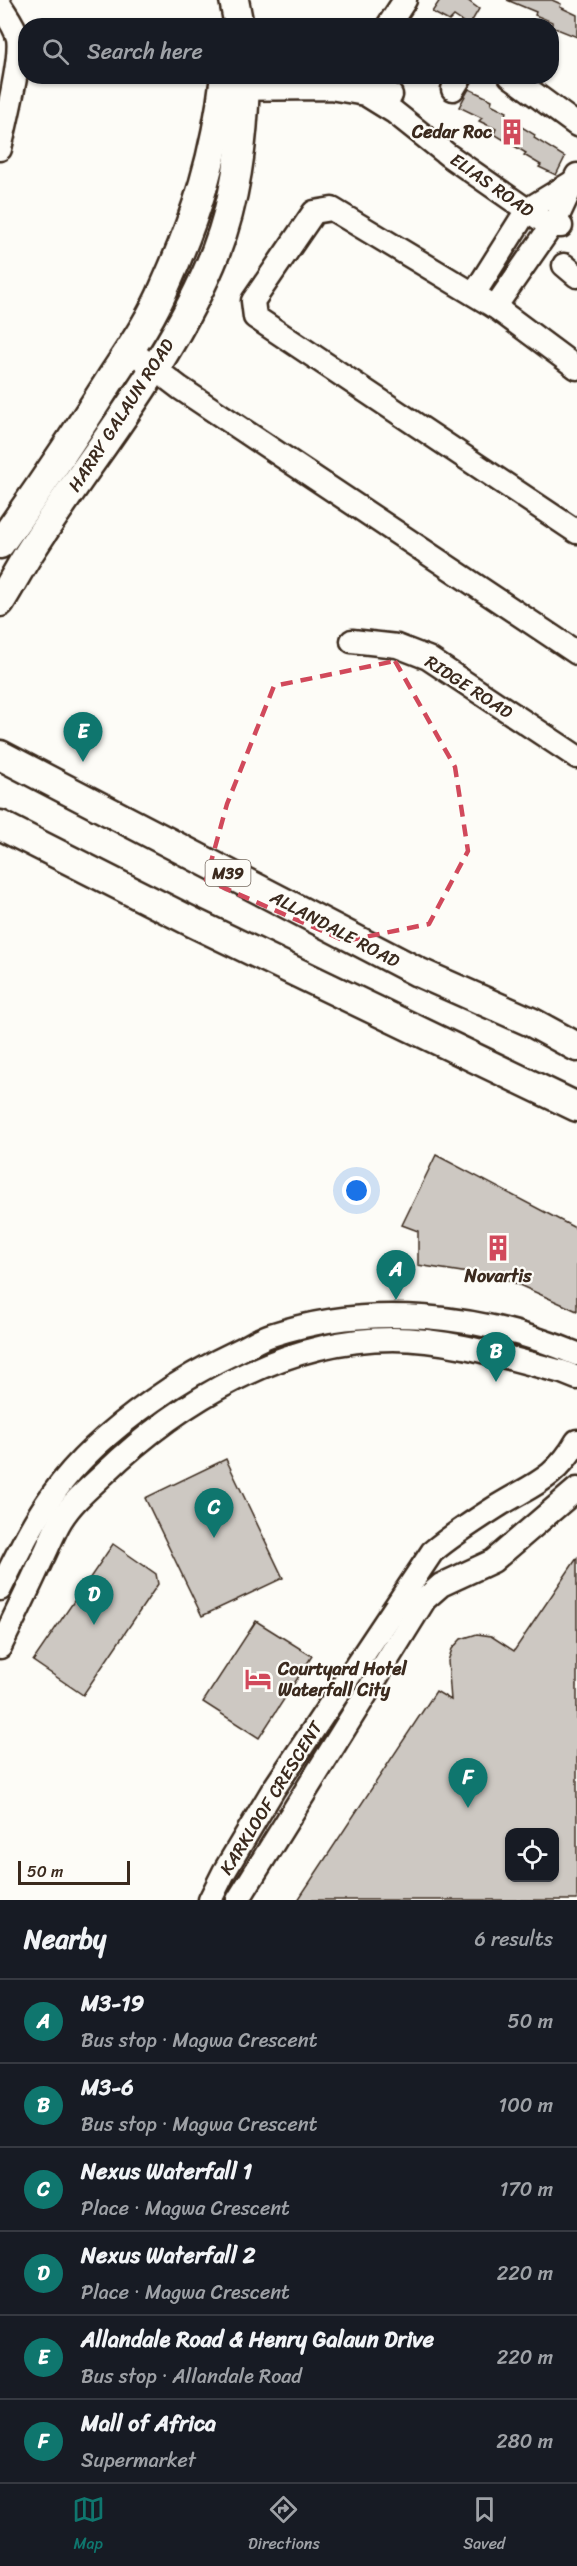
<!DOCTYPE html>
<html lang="en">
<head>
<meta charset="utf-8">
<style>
	body { margin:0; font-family:Sriracha,sans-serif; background:#20242c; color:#f1f3f6 }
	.controls { position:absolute; right:18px; bottom:18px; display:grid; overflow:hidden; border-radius:12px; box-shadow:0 2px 4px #0004 }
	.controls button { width:54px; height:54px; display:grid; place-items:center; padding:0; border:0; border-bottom:2px solid #363941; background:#171b24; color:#f1f3f6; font:30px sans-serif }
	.scale { position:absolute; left:18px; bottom:15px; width:112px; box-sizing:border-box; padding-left:6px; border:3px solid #3b2a1e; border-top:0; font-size:16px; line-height:21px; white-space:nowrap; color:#3b2a1e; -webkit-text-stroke:4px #fdfcf7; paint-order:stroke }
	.you { position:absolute; left:357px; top:1191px; width:21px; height:21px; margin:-15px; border:4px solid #fff; border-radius:50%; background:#1a73e8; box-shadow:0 0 0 9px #1a73e833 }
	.badge { display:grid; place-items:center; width:39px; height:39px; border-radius:50%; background:#0f766e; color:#fff; font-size:20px; font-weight:700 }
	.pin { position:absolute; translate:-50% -50px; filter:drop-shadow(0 2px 3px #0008) }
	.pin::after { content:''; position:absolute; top:32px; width:21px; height:18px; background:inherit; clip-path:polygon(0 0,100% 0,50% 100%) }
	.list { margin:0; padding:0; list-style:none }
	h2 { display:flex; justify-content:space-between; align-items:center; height:78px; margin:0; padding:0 24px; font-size:26px }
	h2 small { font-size:20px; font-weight:400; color:#9ea1a6 }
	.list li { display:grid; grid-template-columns:39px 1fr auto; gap:18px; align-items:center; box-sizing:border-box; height:84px; padding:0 24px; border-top:2px solid #363941 }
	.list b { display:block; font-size:22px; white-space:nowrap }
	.list p { margin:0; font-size:20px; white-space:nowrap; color:#9ea1a6 }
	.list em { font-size:20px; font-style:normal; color:#9ea1a6 }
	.icon { flex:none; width:33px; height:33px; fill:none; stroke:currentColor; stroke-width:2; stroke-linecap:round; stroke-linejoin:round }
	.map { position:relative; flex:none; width:577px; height:1900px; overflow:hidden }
	.search { position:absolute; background:#171b24; box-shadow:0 2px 4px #0004; left:18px; right:18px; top:18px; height:66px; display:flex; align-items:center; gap:15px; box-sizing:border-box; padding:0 21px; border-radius:24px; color:#9ea1a6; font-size:22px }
	.sheet { height:582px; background:#171b24 }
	nav { display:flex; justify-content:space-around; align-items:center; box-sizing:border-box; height:84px; border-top:2px solid #363941; background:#171b24; font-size:16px; color:#9ea1a6 }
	nav a { display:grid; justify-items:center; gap:3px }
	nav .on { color:#0f766e }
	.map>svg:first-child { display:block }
</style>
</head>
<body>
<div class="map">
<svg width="577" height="1900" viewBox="0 0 577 1900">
	<rect width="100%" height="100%" fill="#fdfcf7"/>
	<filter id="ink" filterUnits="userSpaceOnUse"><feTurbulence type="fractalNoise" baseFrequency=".0167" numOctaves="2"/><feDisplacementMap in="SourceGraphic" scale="12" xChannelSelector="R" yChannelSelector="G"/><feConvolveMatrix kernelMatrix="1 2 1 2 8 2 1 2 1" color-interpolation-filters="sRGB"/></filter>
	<g filter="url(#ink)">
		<!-- building -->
		<g fill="#cdc8c2" stroke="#3b2a1e" stroke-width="1.5" fill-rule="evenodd">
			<path d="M 440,0 L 467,0 L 479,9 L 469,26 L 454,16 L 449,21 L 432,12 Z"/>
			<path d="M 507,0 L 552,0 L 561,4 L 560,7 L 577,15 L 577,37 L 552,27 L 552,22 L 535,15 L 536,12 Z"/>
			<path d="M 469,89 L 492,100 L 491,104 L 507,112 L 505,116 L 521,123 L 520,126 L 535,135 L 534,138 L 565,157 L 556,175 L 539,167 L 541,165 L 524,155 L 526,153 L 494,134 L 496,129 L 479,121 L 482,118 L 459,107 Z"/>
			<path d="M 436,1155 L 577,1229 L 577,1311 L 506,1279 L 418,1265 L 418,1231 L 402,1225 Z"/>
			<path d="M 226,1459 L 283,1578 L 202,1616 L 145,1498 Z"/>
			<path d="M 113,1544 L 156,1574 L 158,1584 L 83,1695 L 33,1661 Z"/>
			<path d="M 577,1558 L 577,1900 L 298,1900 L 436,1691 L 451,1700 L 448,1661 L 452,1649 L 461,1639 L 477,1634 L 491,1636 L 514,1651 ZM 510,1833 L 555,1833 L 555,1878 L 510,1878 Z"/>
			<path d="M 256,1621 L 312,1656 L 259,1738 L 203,1702 Z"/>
		</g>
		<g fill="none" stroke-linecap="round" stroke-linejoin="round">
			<!-- minor casing -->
			<g stroke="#3b2a1e" stroke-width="27">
				<g id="minor">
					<path d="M 0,5 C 7,16 15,26 18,38 C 22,59 5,125 0,149"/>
					<path d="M 388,26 L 405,0"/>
					<path d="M 361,76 L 391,95"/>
					<path d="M 510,76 L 577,125"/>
					<path d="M 228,89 L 330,88 L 365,94 L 394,112 L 448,155 L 550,226 L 561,226"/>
					<path d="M 453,89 L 461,76"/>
					<path d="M 564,265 L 577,276"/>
					<path d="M 474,294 L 527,210 L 573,182"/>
					<path d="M 495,307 L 557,218 L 577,175"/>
					<path d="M 130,350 L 180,388 L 577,653"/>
					<path d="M 577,368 L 495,307 L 332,209 L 314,212 L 253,301 L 255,317 L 577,532"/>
					<path d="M 352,641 L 397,646 L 428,658 L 577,757"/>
					<path d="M 0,1589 C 16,1557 32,1523 53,1494 C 80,1456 115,1427 152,1401 C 181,1380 210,1364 242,1349 C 252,1344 261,1338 271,1335 C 370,1302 482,1314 577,1354"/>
					<path d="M 0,1647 C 14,1618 28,1590 41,1561 C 48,1548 53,1533 61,1520 C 72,1502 89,1488 104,1474 C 180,1400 284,1339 393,1339 C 450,1339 508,1358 562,1372 L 577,1378"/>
					<path d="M 210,1900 L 224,1872 L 273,1790 L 432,1552 C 452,1535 474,1521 496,1507 C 531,1485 555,1480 577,1441"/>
					<path d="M 238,1900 L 425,1599 L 441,1585 L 493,1561 L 577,1489"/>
				</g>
			</g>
			<!-- major casing -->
			<g stroke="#3b2a1e" stroke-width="33">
				<g id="major">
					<path d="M 234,0 L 239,26"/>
					<path d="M 0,544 C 39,489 76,434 112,377 C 131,348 152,318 165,286 C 197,215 216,154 225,76"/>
					<path d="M 0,602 C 12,583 22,563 35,544 C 97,448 174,358 216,251 C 237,197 244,134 245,76"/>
					<path d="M 0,755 L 418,972 L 531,1022 L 577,1047"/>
					<path d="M 0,825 L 194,923 L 577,1107"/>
				</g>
			</g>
			<!-- minor -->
			<use href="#minor" stroke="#fdfcf7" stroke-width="22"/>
			<!-- major -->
			<use href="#major" stroke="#fdfcf7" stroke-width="28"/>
		</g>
	</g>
	<!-- marked area -->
	<path fill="none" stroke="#d1495b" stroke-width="4.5" stroke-dasharray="12 8" stroke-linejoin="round" d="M 395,661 L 455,767 L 468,851 L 429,924 L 345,941 L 206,880 L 227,804 L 274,686 Z"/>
	<!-- icons -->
	<defs>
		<g id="building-bare" transform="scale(2.07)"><path d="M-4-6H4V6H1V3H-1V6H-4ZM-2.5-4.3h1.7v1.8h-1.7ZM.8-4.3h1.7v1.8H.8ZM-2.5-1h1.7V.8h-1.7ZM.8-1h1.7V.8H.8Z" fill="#d1495b" stroke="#fdfcf7" stroke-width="2.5" paint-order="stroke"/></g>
		<g id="hotel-bare" transform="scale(2.07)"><path d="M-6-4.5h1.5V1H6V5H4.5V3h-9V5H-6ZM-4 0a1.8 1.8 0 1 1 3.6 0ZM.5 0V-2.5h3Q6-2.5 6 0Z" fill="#d1495b" stroke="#fdfcf7" stroke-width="2.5" paint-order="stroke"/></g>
	</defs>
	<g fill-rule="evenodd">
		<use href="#building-bare" x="512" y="132"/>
		<use href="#building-bare" x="498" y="1248"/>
		<use href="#hotel-bare" x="258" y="1679"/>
	</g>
	<g text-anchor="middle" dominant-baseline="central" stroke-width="4.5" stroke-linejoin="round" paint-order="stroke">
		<!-- shield labels -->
		<rect fill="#fdfcf7" stroke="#75695f" stroke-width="1.5" x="205.5" y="860" width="45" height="26" rx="4.5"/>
		<g font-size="16" font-weight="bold" fill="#3b2a1e">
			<text x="228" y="873">M39</text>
		</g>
		<!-- poi labels -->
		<g font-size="18" font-weight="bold" fill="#3b2a1e" stroke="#fdfcf7" text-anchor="end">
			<text x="492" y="132">Cedar Roc</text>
			<text x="498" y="1276" text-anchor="middle">Novartis</text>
			<text x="278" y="1669" text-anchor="start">Courtyard Hotel<tspan x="278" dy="21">Waterfall City</tspan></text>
		</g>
		<!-- street labels -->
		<g font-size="18" fill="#3b2a1e" stroke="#fdfcf7">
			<text transform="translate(492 185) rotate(35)">ELIAS ROAD</text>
			<text transform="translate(121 415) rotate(-57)">HARRY GALAUN ROAD</text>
			<text transform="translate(469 687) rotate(33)">RIDGE ROAD</text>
			<text transform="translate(335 929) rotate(28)">ALLANDALE ROAD</text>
			<text transform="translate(271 1798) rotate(-58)">KARKLOOF CRESCENT</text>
		</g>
	</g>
</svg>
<div class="controls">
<button><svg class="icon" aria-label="locate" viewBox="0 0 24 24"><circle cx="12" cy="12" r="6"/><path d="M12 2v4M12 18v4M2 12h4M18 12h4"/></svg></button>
</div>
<div class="scale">50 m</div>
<div class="you"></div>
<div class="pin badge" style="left:396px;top:1300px">A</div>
<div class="pin badge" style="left:496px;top:1382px">B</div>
<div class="pin badge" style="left:214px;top:1538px">C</div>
<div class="pin badge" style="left:94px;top:1625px">D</div>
<div class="pin badge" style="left:83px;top:762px">E</div>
<div class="pin badge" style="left:468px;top:1808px">F</div>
<div class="search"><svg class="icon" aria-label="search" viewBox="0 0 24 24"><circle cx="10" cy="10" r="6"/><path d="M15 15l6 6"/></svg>Search here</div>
</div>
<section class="sheet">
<h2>Nearby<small>6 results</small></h2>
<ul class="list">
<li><span class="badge">A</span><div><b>M3-19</b><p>Bus stop · Magwa Crescent</p></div><em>50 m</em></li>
<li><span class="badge">B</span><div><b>M3-6</b><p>Bus stop · Magwa Crescent</p></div><em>100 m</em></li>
<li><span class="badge">C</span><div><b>Nexus Waterfall 1</b><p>Place · Magwa Crescent</p></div><em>170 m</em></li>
<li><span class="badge">D</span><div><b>Nexus Waterfall 2</b><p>Place · Magwa Crescent</p></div><em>220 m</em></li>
<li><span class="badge">E</span><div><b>Allandale Road &amp; Henry Galaun Drive</b><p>Bus stop · Allandale Road</p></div><em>220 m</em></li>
<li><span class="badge">F</span><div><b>Mall of Africa</b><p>Supermarket</p></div><em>280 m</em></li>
</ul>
</section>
<nav>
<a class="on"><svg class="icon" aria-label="map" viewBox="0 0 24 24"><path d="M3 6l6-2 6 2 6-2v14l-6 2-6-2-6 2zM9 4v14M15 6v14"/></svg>Map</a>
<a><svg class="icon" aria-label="directions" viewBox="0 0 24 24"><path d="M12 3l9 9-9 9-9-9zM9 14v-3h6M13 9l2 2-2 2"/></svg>Directions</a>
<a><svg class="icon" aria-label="saved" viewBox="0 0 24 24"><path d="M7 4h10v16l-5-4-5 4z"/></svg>Saved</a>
</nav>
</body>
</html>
